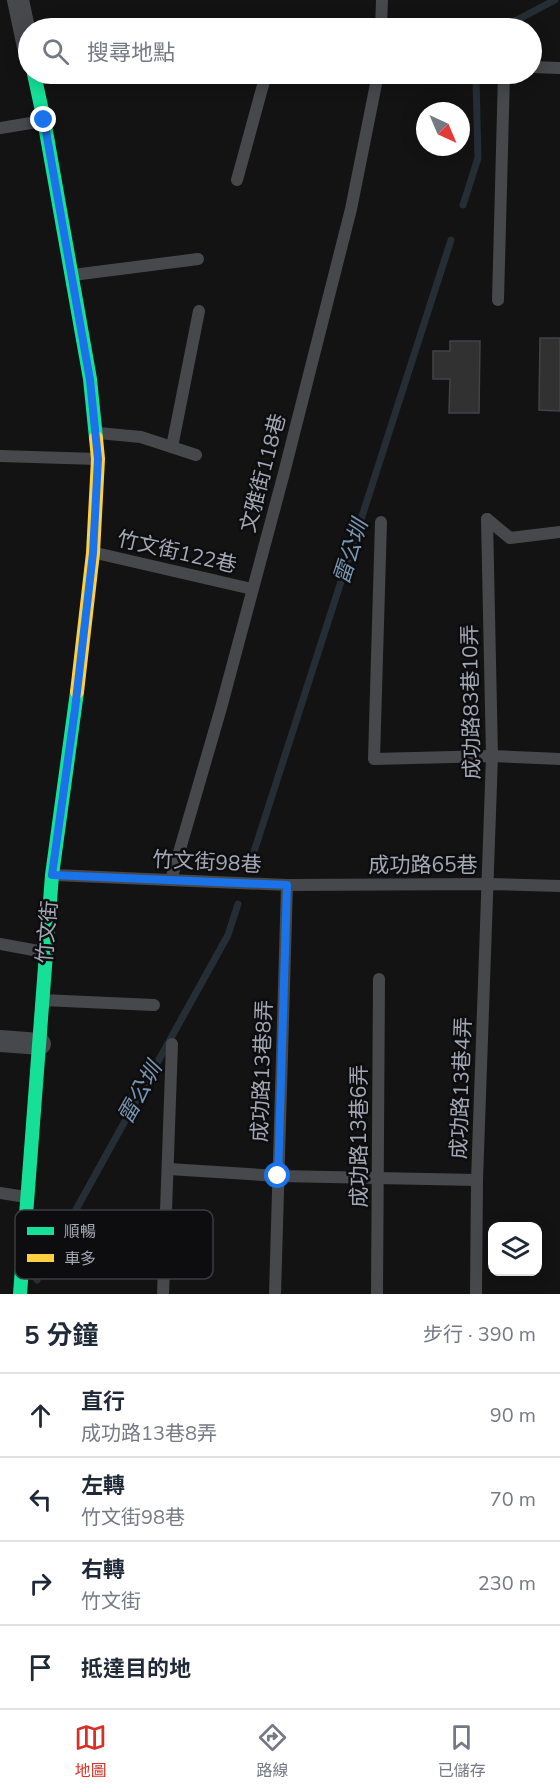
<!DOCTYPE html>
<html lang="zh-TW">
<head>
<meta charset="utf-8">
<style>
	body { margin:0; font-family:"Nunito Sans","Noto Sans TC",sans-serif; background:#f6f6f7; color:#1f2937 }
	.controls { position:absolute; right:18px; bottom:18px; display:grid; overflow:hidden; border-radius:12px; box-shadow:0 3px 15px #0003 }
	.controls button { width:54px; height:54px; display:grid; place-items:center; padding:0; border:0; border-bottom:2px solid #e0e1e3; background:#fff; color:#1f2937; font:30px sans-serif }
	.compass { position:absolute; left:416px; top:102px; width:54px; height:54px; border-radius:50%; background:#fff; box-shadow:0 3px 15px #0003; rotate:136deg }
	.stop { position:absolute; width:18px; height:18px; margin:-14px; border:4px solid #1a73e8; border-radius:50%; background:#fff }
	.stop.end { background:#1a73e8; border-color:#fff; box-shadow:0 2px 6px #0008 }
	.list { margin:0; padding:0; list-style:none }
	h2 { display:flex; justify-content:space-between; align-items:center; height:78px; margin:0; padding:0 24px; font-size:26px }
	h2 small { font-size:20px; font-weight:400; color:#747a83 }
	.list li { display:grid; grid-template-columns:39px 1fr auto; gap:18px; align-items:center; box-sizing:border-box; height:84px; padding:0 24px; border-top:2px solid #e0e1e3 }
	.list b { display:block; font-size:22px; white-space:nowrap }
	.list p { margin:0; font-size:20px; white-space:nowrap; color:#747a83 }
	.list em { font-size:20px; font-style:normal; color:#747a83 }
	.icon { flex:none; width:33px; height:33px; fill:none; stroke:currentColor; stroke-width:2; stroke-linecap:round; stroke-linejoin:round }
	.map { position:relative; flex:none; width:560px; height:1294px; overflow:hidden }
	.search { position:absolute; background:#fff; box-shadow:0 3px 15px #0003; left:18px; right:18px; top:18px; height:66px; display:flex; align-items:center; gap:15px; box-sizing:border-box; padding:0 21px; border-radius:33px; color:#747a83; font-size:22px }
	.sheet { height:414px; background:#fff }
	nav { display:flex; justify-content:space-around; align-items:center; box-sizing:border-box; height:84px; border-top:2px solid #e0e1e3; background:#fff; font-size:16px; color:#747a83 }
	nav a { display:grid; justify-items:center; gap:3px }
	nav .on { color:#d93025 }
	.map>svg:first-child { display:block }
</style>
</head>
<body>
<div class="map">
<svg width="560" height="1294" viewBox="0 0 560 1294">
	<rect width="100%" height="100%" fill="#131313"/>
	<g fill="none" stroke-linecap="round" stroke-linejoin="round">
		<!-- stream -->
		<g stroke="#262e35" stroke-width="7">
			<path d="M 502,28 L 555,0"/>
			<path d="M 463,205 L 478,158 L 476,79"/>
			<path d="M 250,864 L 451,240"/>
			<path d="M 37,1280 L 228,935 L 238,904"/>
		</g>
	</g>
	<!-- building -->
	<g fill="#313132" stroke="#424347" stroke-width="1.5">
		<path d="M 540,338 L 560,338 L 560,411 L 539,410 Z"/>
		<path d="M 450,341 L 480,341 L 479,413 L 449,413 L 450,379 L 433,379 L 433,351 L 450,351 Z"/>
	</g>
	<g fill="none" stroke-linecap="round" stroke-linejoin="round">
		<!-- lane -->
		<g stroke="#47484c" stroke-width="12">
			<path d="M 381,28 L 382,0"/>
			<path d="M 532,67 L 560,68"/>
			<path d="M 0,128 L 43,121"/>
			<path d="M 237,180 L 266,74"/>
			<path d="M 73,275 L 198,259"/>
			<path d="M 498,300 L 504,74"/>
			<path d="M 98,433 L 141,437 L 196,455"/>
			<path d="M 172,447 L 199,311"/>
			<path d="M 0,456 L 98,459"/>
			<path d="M 487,519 L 510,538 L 560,532"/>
			<path d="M 381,522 L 374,759 L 492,756 L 560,759"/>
			<path d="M 96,553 L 252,589"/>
			<path d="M 55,875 L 287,885 L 488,884 L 560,886"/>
			<path d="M 171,880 L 221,708 L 284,473 L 351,209 L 378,74"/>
			<path d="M 0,944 L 44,952"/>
			<path d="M 42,1000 L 154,1005"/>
			<path d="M 169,1169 L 278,1176 L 477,1180"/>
			<path d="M 0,1193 L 26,1197"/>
			<path d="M 163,1294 L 172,1044"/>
			<path d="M 275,1294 L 287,885"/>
			<path d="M 377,1294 L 379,979"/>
			<path d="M 476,1294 L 477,1180 L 492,756 L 487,519"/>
		</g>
		<!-- street -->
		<g stroke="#47484c" stroke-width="22">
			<path d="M 18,0 L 28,47"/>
			<path d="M 0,1041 L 40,1044"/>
		</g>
		<!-- fast -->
		<g stroke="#16e098" stroke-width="14">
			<path d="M 34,74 L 44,120 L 90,379 L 96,438"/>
			<path d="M 20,1294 L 52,875 L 77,692"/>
		</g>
		<!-- slow -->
		<path stroke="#ffcf43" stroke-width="14" d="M 77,692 L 93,553 L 98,459 L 96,438"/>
	</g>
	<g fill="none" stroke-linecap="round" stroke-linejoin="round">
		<!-- route -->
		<path stroke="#1a73e8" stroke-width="8" d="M 44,120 L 90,380 L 98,459 L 93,553 L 75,709 L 52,875 L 287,885 L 278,1176"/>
	</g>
	<g text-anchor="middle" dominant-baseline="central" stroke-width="5" stroke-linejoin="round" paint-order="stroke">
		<!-- street labels -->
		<g font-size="21" fill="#a3a8b5" stroke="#0d0d0f">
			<text transform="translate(263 473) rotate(-75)">文雅街118巷</text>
			<text transform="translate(177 552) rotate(13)">竹文街122巷</text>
			<text transform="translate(471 702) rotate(-91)">成功路83巷10弄</text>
			<text transform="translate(207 862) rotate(3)">竹文街98巷</text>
			<text x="423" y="865">成功路65巷</text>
			<text transform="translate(47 932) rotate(-85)">竹文街</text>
			<text transform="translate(262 1071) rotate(-88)">成功路13巷8弄</text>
			<text transform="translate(461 1088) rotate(-88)">成功路13巷4弄</text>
			<text transform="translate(359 1136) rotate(-90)">成功路13巷6弄</text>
		</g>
		<!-- water labels -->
		<g font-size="22" font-style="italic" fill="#7896b2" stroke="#0d0d0f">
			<text transform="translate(351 552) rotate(-72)">雷公圳</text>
			<text transform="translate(140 1093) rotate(-61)">雷公圳</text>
		</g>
	</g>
	<!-- legend -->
	<rect x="15" y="1210" width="198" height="69" rx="9" fill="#0d0d0f" stroke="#3a3c41" stroke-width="1.5"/>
	<rect x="27" y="1227" width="27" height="8" fill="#16e098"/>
	<rect x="27" y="1254" width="27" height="8" fill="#ffcf43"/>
	<g font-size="16" fill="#a3a8b5">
		<text x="64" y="1237">順暢</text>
		<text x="64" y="1264">車多</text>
	</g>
</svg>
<div class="controls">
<button><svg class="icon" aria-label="layers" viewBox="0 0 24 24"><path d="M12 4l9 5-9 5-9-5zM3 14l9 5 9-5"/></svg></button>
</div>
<svg class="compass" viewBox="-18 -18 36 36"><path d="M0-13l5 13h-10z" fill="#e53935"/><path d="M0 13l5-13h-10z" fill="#747a83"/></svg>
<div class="stop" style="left:278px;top:1176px"></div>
<div class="stop end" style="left:44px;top:120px"></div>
<div class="search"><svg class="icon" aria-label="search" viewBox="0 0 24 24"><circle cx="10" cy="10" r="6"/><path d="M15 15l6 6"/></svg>搜尋地點</div>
</div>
<section class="sheet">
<h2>5 分鐘<small>步行 · 390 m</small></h2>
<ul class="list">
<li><svg class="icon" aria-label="ahead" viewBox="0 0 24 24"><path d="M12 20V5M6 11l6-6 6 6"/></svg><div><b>直行</b><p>成功路13巷8弄</p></div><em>90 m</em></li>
<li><svg class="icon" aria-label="left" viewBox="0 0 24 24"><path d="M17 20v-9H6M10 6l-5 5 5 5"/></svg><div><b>左轉</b><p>竹文街98巷</p></div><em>70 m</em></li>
<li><svg class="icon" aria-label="right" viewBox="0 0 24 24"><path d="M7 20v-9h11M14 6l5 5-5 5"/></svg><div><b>右轉</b><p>竹文街</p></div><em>230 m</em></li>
<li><svg class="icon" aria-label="arrive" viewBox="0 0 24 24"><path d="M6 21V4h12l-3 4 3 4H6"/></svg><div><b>抵達目的地</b></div></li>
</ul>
</section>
<nav>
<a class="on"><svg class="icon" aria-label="map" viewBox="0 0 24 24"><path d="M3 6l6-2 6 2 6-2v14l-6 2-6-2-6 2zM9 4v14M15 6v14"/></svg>地圖</a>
<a><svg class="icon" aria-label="directions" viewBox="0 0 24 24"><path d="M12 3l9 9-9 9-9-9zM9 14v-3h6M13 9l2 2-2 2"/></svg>路線</a>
<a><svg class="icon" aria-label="saved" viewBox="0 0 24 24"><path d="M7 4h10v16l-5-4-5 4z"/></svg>已儲存</a>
</nav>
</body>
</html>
